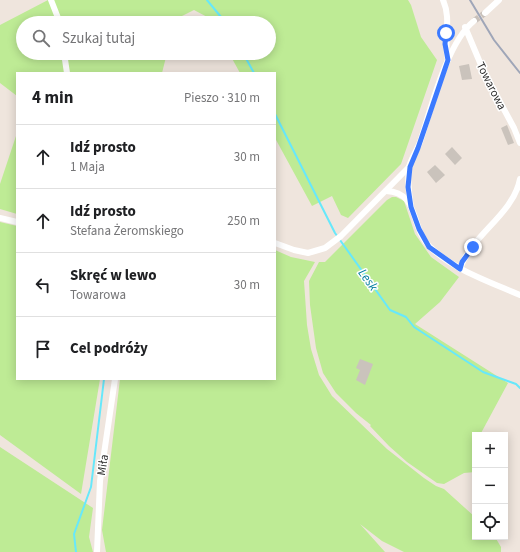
<!DOCTYPE html>
<html lang="pl">
<head>
<meta charset="utf-8">
<style>
	body { margin:0; font-family:"Source Sans 3",sans-serif; background:#f6f6f6; color:#202124 }
	.controls { position:absolute; right:12px; bottom:12px; display:grid; overflow:hidden; border-radius:0px; box-shadow:0 2px 10px #0003 }
	.controls button { width:36px; height:36px; display:grid; place-items:center; padding:0; border:0; border-bottom:1px solid #e0e0e0; background:#fff; color:#202124; font:20px sans-serif }
	.stop { position:absolute; width:12px; height:12px; margin:-9px; border:3px solid #3b7aff; border-radius:50%; background:#fff }
	.stop.end { background:#3b7aff; border-color:#fff; box-shadow:0 1px 4px #0008 }
	.list { margin:0; padding:0; list-style:none }
	h2 { display:flex; justify-content:space-between; align-items:center; height:52px; margin:0; padding:0 16px; font-size:17px }
	h2 small { font-size:13px; font-weight:400; color:#757577 }
	.list li { display:grid; grid-template-columns:26px 1fr auto; gap:12px; align-items:center; box-sizing:border-box; height:64px; padding:0 16px; border-top:1px solid #e0e0e0 }
	.list b { display:block; font-size:15px; white-space:nowrap }
	.list p { margin:0; font-size:13px; white-space:nowrap; color:#757577 }
	.list em { font-size:13px; font-style:normal; color:#757577 }
	.icon { flex:none; width:22px; height:22px; fill:none; stroke:currentColor; stroke-width:2; stroke-linecap:round; stroke-linejoin:round }
	.map { position:relative; flex:none; width:520px; height:552px; overflow:hidden }
	.search { position:absolute; background:#fff; box-shadow:0 2px 10px #0003; left:16px; top:16px; width:260px; height:44px; display:flex; align-items:center; gap:10px; box-sizing:border-box; padding:0 14px; border-radius:22px; color:#757577; font-size:15px }
	.panel { position:absolute; background:#fff; box-shadow:0 2px 10px #0003; left:16px; top:72px; width:260px; height:308px; border-radius:0px }
	.map>svg:first-child { display:block }
</style>
</head>
<body>
<div class="map">
<svg width="520" height="552" viewBox="0 0 520 552">
	<rect width="100%" height="100%" fill="#efe5dd"/>
	<!-- green -->
	<g fill="#beeb95">
		<path d="M 48,0 L 408,0 L 411,5 L 421,37 L 437,60 L 401,164 L 348,218 L 341,215 L 332,196 L 312,206 L 275,138 L 275,73 L 240,73 L 229,53 L 269,53 L 269,23 L 213,23 L 211,19 L 194,10 L 178,18 L 176,23 L 23,23 L 23,53 L 167,53 L 162,73 L 17,73 L 17,96 L 0,83 L 0,25 Z"/>
		<path d="M 17,133 L 17,214 L 0,209 L 0,184 Z"/>
		<path d="M 392,197 L 396,197 L 404,201 L 415,234 L 431,257 L 459,277 L 440,302 L 415,324 L 508,383 L 480,435 L 475,435 L 475,445 L 473,448 L 475,449 L 475,472 L 464,473 L 444,484 L 437,483 L 407,462 L 389,446 L 370,426 L 371,425 L 356,413 L 336,393 L 323,373 L 316,348 L 310,305 L 309,281 L 319,262 L 325,262 L 387,200 Z"/>
		<path d="M 0,222 L 17,226 L 17,379 L 100,379 L 81,494 L 0,435 Z"/>
		<path d="M 275,250 L 291,257 L 315,262 L 304,281 L 307,325 L 311,349 L 319,375 L 332,396 L 387,449 L 424,478 L 436,486 L 444,489 L 475,517 L 475,537 L 495,537 L 501,547 L 501,552 L 404,552 L 382,541 L 360,524 L 385,552 L 106,552 L 102,530 L 120,379 L 275,379 Z"/>
		<path d="M 0,447 L 93,508 L 89,537 L 93,552 L 0,552 Z"/>
	</g>
	<g fill="none" stroke-linecap="round" stroke-linejoin="round">
		<!-- stream -->
		<g stroke="#67e8fb" stroke-width="2">
			<path d="M 207,0 L 226,23"/>
			<path d="M 243,53 L 254,73"/>
			<path d="M 275,114 L 335,233 L 390,310 L 406,317 L 414,327 L 483,372 L 516,384 L 520,388"/>
			<path d="M 76,552 L 74,534 L 91,487 L 104,379"/>
		</g>
	</g>
	<!-- building -->
	<g fill="#cac3bc">
		<path d="M 469,64 L 472,79 L 462,80 L 459,66 Z"/>
		<path d="M 507,125 L 514,143 L 508,145 L 501,128 Z"/>
		<path d="M 452,147 L 462,158 L 455,165 L 445,154 Z"/>
		<path d="M 435,165 L 445,175 L 436,183 L 427,172 Z"/>
		<path d="M 360,359 L 373,364 L 365,385 L 356,380 L 360,370 L 356,368 Z"/>
	</g>
	<g fill="none" stroke-linecap="round" stroke-linejoin="round">
		<!-- minor-tunnel -->
		<path stroke="#c8c0ba" stroke-width="6" stroke-dasharray="6 3" stroke-linecap="butt" d="M 474,21 L 485,13"/>
		<!-- minor -->
		<g stroke="#fff" stroke-width="6">
			<path d="M 51,0 L 60,23"/>
			<path d="M 443,0 C 452,20 443,39 448,60"/>
			<path d="M 485,13 L 499,0"/>
			<path d="M 465,27 L 484,72 L 514,128 L 520,143"/>
			<path d="M 64,53 L 67,73"/>
			<path d="M 386,191 C 420,192 410,228 430,247 C 454,270 490,282 520,295"/>
			<path d="M 411,207 C 409,194 407,180 409,167 C 411,159 417,150 420,142 C 431,109 447,42 474,21"/>
			<path d="M 0,218 L 17,222"/>
			<path d="M 275,243 L 294,250 L 308,253 L 325,248 L 341,236 L 409,167"/>
			<path d="M 460,269 C 471,235 513,215 520,179"/>
			<path d="M 97,552 L 100,481 L 115,379"/>
		</g>
		<!-- rail -->
		<path stroke="#9fa6b8" stroke-width="2" d="M 470,0 L 494,40 L 520,73"/>
	</g>
	<g fill="none" stroke-linecap="round" stroke-linejoin="round">
		<!-- route -->
		<path stroke="#3b7aff" stroke-width="5" d="M 446,33 L 445,44 L 448,60 L 418,148 L 410,167 L 408,187 L 411,207 L 419,229 L 429,247 L 460,269 L 462,262 L 473,247"/>
	</g>
	<g text-anchor="middle" dominant-baseline="central" stroke-width="3" stroke-linejoin="round" paint-order="stroke">
		<!-- street labels -->
		<g font-size="12" fill="#2c2c2c" stroke="#fff">
			<text transform="translate(491 86) rotate(63)">Towarowa</text>
			<text transform="translate(103 465) rotate(-81)">Miła</text>
		</g>
		<!-- water labels -->
		<g font-size="13" font-style="italic" fill="#027d9d" stroke="#fff">
			<text transform="translate(368 280) rotate(54)">Lesk</text>
		</g>
	</g>
</svg>
<div class="controls">
<button>+</button>
<button>−</button>
<button><svg class="icon" aria-label="locate" viewBox="0 0 24 24"><circle cx="12" cy="12" r="6"/><path d="M12 2v4M12 18v4M2 12h4M18 12h4"/></svg></button>
</div>
<div class="stop" style="left:446px;top:33px"></div>
<div class="stop end" style="left:473px;top:247px"></div>
<div class="search"><svg class="icon" aria-label="search" viewBox="0 0 24 24"><circle cx="10" cy="10" r="6"/><path d="M15 15l6 6"/></svg>Szukaj tutaj</div>
<section class="panel">
<h2>4 min<small>Pieszo · 310 m</small></h2>
<ul class="list">
<li><svg class="icon" aria-label="ahead" viewBox="0 0 24 24"><path d="M12 20V5M6 11l6-6 6 6"/></svg><div><b>Idź prosto</b><p>1 Maja</p></div><em>30 m</em></li>
<li><svg class="icon" aria-label="ahead" viewBox="0 0 24 24"><path d="M12 20V5M6 11l6-6 6 6"/></svg><div><b>Idź prosto</b><p>Stefana Żeromskiego</p></div><em>250 m</em></li>
<li><svg class="icon" aria-label="left" viewBox="0 0 24 24"><path d="M17 20v-9H6M10 6l-5 5 5 5"/></svg><div><b>Skręć w lewo</b><p>Towarowa</p></div><em>30 m</em></li>
<li><svg class="icon" aria-label="arrive" viewBox="0 0 24 24"><path d="M6 21V4h12l-3 4 3 4H6"/></svg><div><b>Cel podróży</b></div></li>
</ul>
</section>
</div>
</body>
</html>
